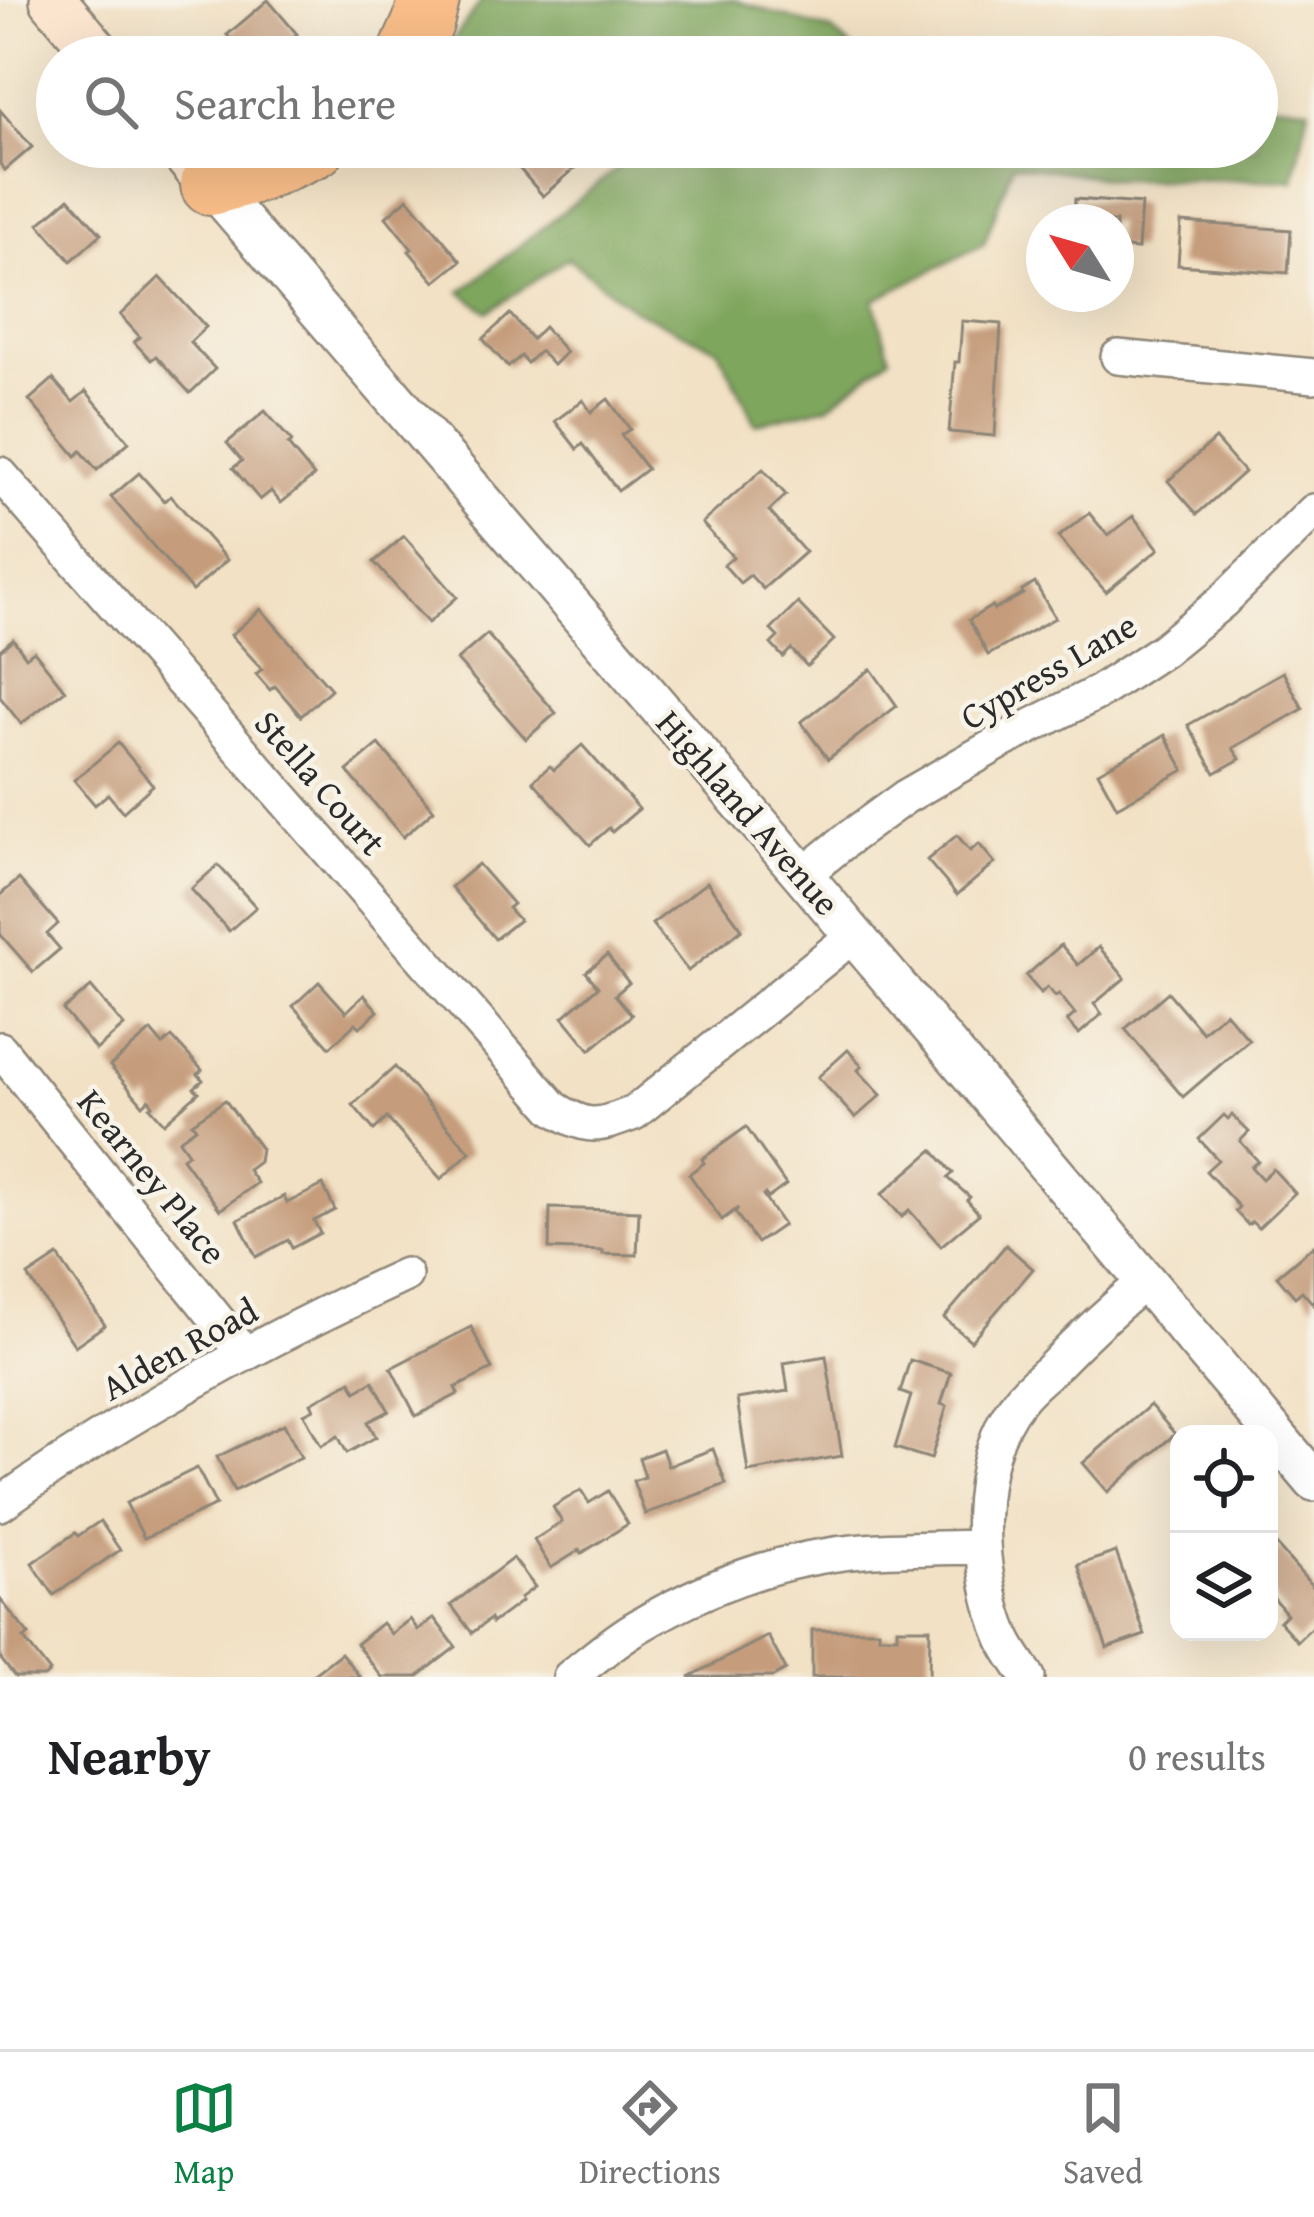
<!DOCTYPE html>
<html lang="en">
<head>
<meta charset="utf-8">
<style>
	body { margin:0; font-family:"Gentium Book Plus",serif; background:#f6f6f6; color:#202124 }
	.controls { position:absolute; right:36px; bottom:36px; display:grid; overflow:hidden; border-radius:24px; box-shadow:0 12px 48px #0002 }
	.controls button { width:108px; height:108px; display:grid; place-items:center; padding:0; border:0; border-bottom:3px solid #e0e0e0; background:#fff; color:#202124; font:60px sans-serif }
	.compass { position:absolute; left:1026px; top:204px; width:108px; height:108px; border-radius:50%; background:#fff; box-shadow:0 12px 48px #0002; rotate:307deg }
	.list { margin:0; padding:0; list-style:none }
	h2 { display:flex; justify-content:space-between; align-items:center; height:156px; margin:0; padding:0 48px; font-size:51px }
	h2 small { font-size:39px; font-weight:400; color:#757577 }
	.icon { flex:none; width:66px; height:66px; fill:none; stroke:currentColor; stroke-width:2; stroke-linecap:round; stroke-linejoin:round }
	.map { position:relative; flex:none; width:1314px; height:1677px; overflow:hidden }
	.search { position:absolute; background:#fff; box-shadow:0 12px 48px #0002; left:36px; right:36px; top:36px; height:132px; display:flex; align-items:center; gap:30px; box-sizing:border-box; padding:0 42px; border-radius:66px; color:#757577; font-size:45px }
	.sheet { height:372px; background:#fff }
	nav { display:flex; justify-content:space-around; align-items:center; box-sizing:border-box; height:168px; border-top:3px solid #e0e0e0; background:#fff; font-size:33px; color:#757577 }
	nav a { display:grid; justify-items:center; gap:6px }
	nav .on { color:#0b8043 }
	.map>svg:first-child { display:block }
</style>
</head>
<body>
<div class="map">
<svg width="1314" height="1677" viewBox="0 0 1314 1677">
	<rect width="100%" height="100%" fill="#f7f3e8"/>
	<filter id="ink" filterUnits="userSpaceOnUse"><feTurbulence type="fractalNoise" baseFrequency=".00833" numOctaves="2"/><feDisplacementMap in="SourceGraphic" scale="24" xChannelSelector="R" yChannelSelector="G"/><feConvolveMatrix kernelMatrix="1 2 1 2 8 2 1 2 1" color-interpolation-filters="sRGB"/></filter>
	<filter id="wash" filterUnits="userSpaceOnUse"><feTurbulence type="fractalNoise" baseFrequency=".004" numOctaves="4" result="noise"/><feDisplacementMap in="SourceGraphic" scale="48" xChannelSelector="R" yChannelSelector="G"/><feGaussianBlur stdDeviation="2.7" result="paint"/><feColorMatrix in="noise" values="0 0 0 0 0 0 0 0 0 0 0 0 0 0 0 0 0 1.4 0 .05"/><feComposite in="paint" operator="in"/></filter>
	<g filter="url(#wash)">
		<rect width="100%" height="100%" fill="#f2e1c4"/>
		<!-- forest -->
		<g fill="#7fa65d" stroke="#556844" stroke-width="3">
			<path d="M 482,0 L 734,0 L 832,31 L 862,57 L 441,57 Z"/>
			<path d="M 1257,102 L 1309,107 L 1294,180 L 1111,179 L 1013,164 L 984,244 L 874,300 L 890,357 L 828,406 L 756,424 L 718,349 L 633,309 L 568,258 L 488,312 L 461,292 L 623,164 L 609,147 L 1257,147 Z"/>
		</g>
		<g id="blocks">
			<!-- building -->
			<g fill="#c59c7c">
				<path d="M 268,0 L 297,34 L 269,57 L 246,57 L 227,35 Z"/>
				<path d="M 0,110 L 32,147 L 5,170 L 0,164 Z"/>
				<path d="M 501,147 L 557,147 L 575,168 L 543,196 Z"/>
				<path d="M 69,198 L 101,234 L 71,261 L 39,224 Z"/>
				<path d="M 408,198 L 461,261 L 435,282 L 409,251 L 412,249 L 386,217 Z"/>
				<path d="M 1075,199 L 1141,204 L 1138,249 L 1116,247 L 1116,222 L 1074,222 Z"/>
				<path d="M 1181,222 L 1291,230 L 1288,273 L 1178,265 Z"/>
				<path d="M 160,277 L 206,327 L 190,342 L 215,369 L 190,393 L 156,356 L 151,360 L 134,342 L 140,337 L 120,315 Z"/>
				<path d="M 510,314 L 532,339 L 544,327 L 566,352 L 553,365 L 540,351 L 527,363 L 521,356 L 508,367 L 483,339 Z"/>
				<path d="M 962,321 L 1001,324 L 995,436 L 949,432 L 955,362 L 959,362 Z"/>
				<path d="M 53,379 L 73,402 L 86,391 L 129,442 L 97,470 L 81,451 L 76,456 L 29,400 Z"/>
				<path d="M 608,399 L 630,429 L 621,435 L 647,469 L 618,491 L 583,444 L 577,449 L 555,421 L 583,400 L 591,412 Z"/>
				<path d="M 265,411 L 292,442 L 288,445 L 314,476 L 281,503 L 271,491 L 260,500 L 233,468 L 242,461 L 227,443 Z"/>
				<path d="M 1215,439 L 1244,472 L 1197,514 L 1168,481 Z"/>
				<path d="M 763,469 L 786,495 L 769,511 L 805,552 L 763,589 L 750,575 L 740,583 L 724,565 L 733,557 L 702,523 Z"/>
				<path d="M 139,473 L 164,501 L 171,496 L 227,560 L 192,591 L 111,497 Z"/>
				<path d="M 1089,513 L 1108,536 L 1133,516 L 1159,549 L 1106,592 L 1058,537 Z"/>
				<path d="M 404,536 L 457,597 L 428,623 L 374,562 Z"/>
				<path d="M 1035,583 L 1055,618 L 988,655 L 969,620 L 992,606 L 994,610 L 1023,594 L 1022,591 Z"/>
				<path d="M 798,603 L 834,640 L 807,666 L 791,649 L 783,657 L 771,644 L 778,637 L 771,630 Z"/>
				<path d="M 261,609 L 331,689 L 301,716 L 275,686 L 270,690 L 256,674 L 262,669 L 231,635 Z"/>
				<path d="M 487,634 L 556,713 L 526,739 L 457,660 Z"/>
				<path d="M 13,639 L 26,657 L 34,651 L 65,690 L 21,724 L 0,697 L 0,650 Z"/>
				<path d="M 871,669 L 897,706 L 828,759 L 801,722 Z"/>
				<path d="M 1283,672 L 1303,709 L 1233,748 L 1240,759 L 1215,773 L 1188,725 Z"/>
				<path d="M 1165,735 L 1184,770 L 1117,807 L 1098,772 Z"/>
				<path d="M 118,743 L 153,785 L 123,812 L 108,794 L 95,805 L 74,780 Z"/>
				<path d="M 379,744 L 434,810 L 403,837 L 347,771 Z"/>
				<path d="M 582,745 L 639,809 L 612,832 L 609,828 L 590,845 L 533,781 L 550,766 L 554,770 Z"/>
				<path d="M 957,835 L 970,851 L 979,844 L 995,863 L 957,895 L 927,860 Z"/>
				<path d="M 478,864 L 513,904 L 508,908 L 519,920 L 495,939 L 451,887 Z"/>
				<path d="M 218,865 L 256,907 L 229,931 L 191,889 Z"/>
				<path d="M 19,879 L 58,924 L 47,934 L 60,949 L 33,972 L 0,934 L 0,895 Z"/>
				<path d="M 707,882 L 742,929 L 688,971 L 652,924 Z"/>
				<path d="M 1061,945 L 1078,965 L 1099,947 L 1125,978 L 1094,1004 L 1102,1014 L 1079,1034 L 1067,1021 L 1075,1014 L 1059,994 L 1055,996 L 1047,987 L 1041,993 L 1026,976 Z"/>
				<path d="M 607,955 L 629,983 L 615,995 L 632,1015 L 590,1050 L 563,1017 L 598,987 L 586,972 Z"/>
				<path d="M 319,982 L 346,1012 L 364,995 L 378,1011 L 360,1027 L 356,1023 L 330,1047 L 293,1006 Z"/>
				<path d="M 91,987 L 124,1026 L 96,1050 L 63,1010 Z"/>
				<path d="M 1168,992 L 1202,1032 L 1225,1012 L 1249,1040 L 1183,1097 L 1125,1029 Z"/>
				<path d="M 151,1031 L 163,1045 L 172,1037 L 202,1070 L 198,1074 L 203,1080 L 194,1088 L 199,1092 L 164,1123 L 150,1107 L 153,1105 L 149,1099 L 143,1105 L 110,1066 Z"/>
				<path d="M 848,1050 L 862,1066 L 858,1070 L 881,1095 L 855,1118 L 818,1077 Z"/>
				<path d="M 395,1067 L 470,1152 L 441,1179 L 387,1118 L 374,1130 L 353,1105 Z"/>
				<path d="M 225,1100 L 261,1149 L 259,1162 L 248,1170 L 257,1183 L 220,1210 L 182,1158 L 188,1153 L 179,1140 L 196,1128 L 192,1123 Z"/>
				<path d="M 1224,1115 L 1228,1119 L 1232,1115 L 1249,1132 L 1240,1141 L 1258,1161 L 1251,1167 L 1262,1179 L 1273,1169 L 1295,1193 L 1258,1228 L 1252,1222 L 1248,1225 L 1235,1211 L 1239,1207 L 1206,1171 L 1218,1160 L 1199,1139 Z"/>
				<path d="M 746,1127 L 786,1185 L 768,1198 L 765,1194 L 763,1196 L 783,1225 L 757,1243 L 735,1212 L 738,1208 L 722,1220 L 689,1174 L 704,1163 L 702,1159 Z"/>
				<path d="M 933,1150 L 953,1173 L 948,1178 L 970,1197 L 967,1200 L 979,1214 L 941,1246 L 909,1210 L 902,1217 L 882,1194 Z"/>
				<path d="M 323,1185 L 335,1210 L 314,1221 L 320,1233 L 292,1248 L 288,1240 L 256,1257 L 238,1220 L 284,1196 L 287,1203 Z"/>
				<path d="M 550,1208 L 639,1211 L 637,1255 L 603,1254 L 603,1251 L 549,1249 Z"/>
				<path d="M 1006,1245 L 1033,1269 L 971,1341 L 944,1318 Z"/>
				<path d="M 1314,1245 L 1314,1305 L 1302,1291 L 1295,1297 L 1277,1276 Z"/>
				<path d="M 58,1256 L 105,1325 L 75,1346 L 28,1276 Z"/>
				<path d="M 471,1327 L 492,1369 L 455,1388 L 458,1394 L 416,1416 L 391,1368 Z"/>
				<path d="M 826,1356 L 842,1456 L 748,1472 L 737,1399 L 788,1391 L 784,1363 Z"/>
				<path d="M 910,1360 L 951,1373 L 941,1404 L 947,1406 L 931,1459 L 895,1448 L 911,1396 L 900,1392 Z"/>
				<path d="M 351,1381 L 356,1391 L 373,1381 L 389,1411 L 368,1422 L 376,1437 L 347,1453 L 338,1436 L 321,1446 L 304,1414 L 314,1409 L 311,1403 Z"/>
				<path d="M 1150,1405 L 1175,1434 L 1108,1492 L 1083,1463 Z"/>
				<path d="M 284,1424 L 301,1457 L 234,1491 L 217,1457 Z"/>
				<path d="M 662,1449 L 668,1466 L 713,1449 L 726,1484 L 645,1514 L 633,1481 L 645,1477 L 639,1458 Z"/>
				<path d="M 197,1468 L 216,1505 L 144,1538 L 126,1503 Z"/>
				<path d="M 581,1490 L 589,1503 L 608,1491 L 628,1524 L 582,1553 L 580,1550 L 551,1568 L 534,1540 L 562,1522 L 553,1507 Z"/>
				<path d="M 100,1521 L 120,1550 L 54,1595 L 32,1563 L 75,1533 L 78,1536 Z"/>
				<path d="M 1272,1540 L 1314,1588 L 1314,1625 L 1297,1641 L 1279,1621 L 1287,1614 L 1269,1593 L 1269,1543 Z"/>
				<path d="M 1116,1552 L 1145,1635 L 1107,1648 L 1078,1565 Z"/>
				<path d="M 513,1558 L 535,1587 L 520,1598 L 522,1601 L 492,1623 L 490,1619 L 472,1633 L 451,1605 Z"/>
				<path d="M 0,1599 L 29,1635 L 24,1639 L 50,1672 L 44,1677 L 15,1677 L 0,1658 Z"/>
				<path d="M 434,1618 L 456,1647 L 417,1677 L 382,1677 L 356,1644 L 382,1623 L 391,1634 L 410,1619 L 418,1630 Z"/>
				<path d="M 897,1628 L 930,1628 L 929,1677 L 812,1677 L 812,1630 L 879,1630 L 879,1636 L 897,1636 Z"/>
				<path d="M 768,1636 L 786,1670 L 773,1677 L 689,1677 Z"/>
				<path d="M 341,1653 L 360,1677 L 310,1677 Z"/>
			</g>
		</g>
	</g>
	<g filter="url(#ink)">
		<use href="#blocks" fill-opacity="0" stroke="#8e8678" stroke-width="3"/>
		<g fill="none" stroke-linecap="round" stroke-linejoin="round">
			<!-- minor casing -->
			<g stroke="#8e8678" stroke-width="38">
				<g id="minor">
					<path d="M 1118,357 L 1314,376"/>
					<path d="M 0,474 L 554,1108 C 588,1130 597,1127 634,1113 L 854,935"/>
					<path d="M 803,875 L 850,837 L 905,797 L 1004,740 L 1099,692 L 1163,650 L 1222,602 L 1314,511"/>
					<path d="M 0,1049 L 244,1353"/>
					<path d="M 0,1504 C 127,1414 263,1340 405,1275"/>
					<path d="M 570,1677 C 592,1660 613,1641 637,1627 C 706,1586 782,1557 863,1551 C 902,1548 943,1548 983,1547"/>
					<path d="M 1028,1677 C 1020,1664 1010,1652 1004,1638 C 975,1572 971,1459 1019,1400 C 1028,1388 1041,1378 1052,1368 C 1082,1337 1113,1308 1146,1281"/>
				</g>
			</g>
			<!-- tertiary casing -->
			<g stroke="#8e8678" stroke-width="44">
				<path id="tertiary" d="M 211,185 L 803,875 L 1314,1481"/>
			</g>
			<!-- secondary casing -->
			<g stroke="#8e8678" stroke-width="50">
				<g id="secondary">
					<path d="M 53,0 L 101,57"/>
					<path d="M 179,147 L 211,185"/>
				</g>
			</g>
			<!-- motorway casing -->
			<g stroke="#8e8678" stroke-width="64">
				<g id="motorway">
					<path d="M 408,57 L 423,23 L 429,0"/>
					<path d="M 211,185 L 257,172 L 315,147"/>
				</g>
			</g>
			<!-- minor -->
			<use href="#minor" stroke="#fff" stroke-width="33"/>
			<!-- tertiary -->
			<use href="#tertiary" stroke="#fff" stroke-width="39"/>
			<!-- secondary -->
			<use href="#secondary" stroke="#fce5cf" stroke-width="45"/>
			<!-- motorway -->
			<use href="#motorway" stroke="#f8bd88" stroke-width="60"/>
		</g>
	</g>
	<g text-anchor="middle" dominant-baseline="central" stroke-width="9" stroke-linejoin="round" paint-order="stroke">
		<!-- street labels -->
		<g font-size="36" fill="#2b2b2b" stroke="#f7f3e8">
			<text transform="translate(1048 670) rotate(-30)">Cypress Lane</text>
			<text transform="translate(321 782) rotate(49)">Stella Court</text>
			<text transform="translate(749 812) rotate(49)">Highland Avenue</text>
			<text transform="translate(153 1176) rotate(51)">Kearney Place</text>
			<text transform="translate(179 1348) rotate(-29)">Alden Road</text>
		</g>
	</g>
</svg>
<div class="controls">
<button><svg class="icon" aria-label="locate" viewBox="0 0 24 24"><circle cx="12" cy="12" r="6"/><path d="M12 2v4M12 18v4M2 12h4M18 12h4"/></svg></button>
<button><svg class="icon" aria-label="layers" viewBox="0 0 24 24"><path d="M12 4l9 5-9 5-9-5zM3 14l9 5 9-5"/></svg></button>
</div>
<svg class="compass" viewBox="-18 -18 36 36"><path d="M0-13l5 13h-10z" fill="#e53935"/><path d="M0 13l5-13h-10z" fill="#757577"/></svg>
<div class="search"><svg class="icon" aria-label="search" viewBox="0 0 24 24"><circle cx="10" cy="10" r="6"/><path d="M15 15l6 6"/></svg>Search here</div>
</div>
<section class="sheet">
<h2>Nearby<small>0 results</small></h2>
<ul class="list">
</ul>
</section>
<nav>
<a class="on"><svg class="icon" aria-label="map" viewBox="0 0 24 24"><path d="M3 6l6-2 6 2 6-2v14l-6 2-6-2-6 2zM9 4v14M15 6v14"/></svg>Map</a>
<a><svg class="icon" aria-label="directions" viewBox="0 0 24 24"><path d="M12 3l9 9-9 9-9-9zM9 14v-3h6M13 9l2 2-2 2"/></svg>Directions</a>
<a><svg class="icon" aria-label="saved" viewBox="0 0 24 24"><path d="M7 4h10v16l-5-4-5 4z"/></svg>Saved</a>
</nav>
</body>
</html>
